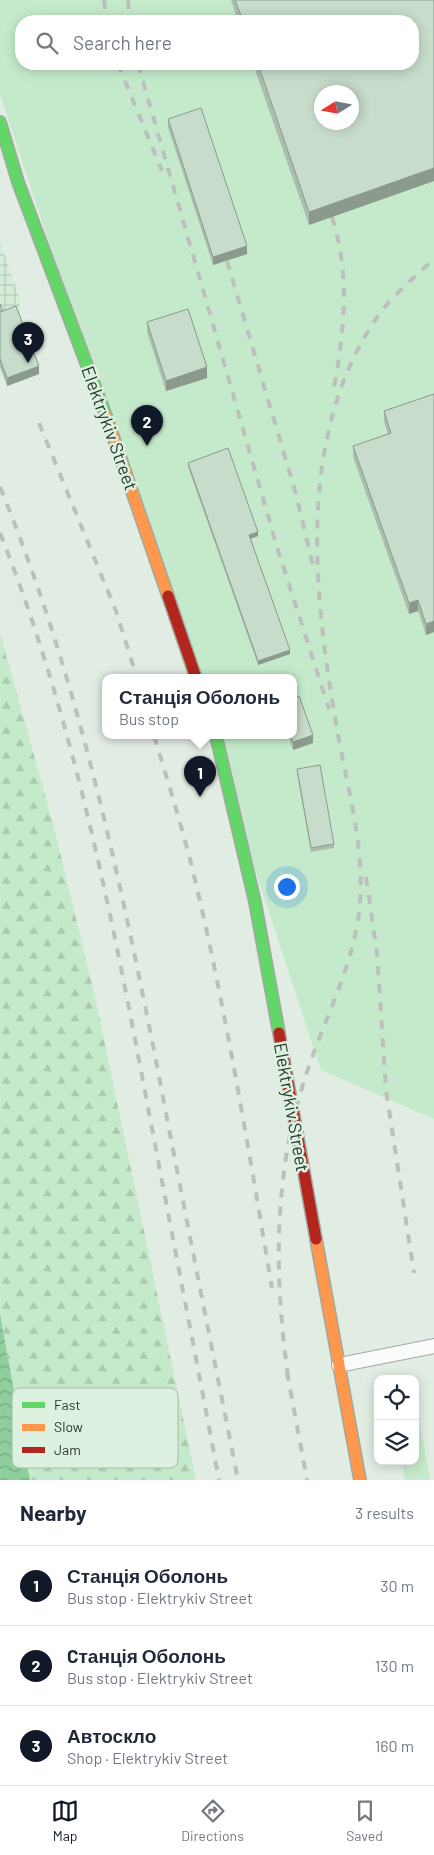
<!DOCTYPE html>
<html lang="en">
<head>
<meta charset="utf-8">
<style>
	body { margin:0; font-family:Barlow,sans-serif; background:#f6f6f7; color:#1f2937 }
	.controls { position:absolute; right:15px; bottom:15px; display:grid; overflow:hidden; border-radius:10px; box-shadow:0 2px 12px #0003 }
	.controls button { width:45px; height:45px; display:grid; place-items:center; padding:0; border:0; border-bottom:1px solid #e0e1e3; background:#fff; color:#1f2937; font:25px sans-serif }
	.compass { position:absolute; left:314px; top:85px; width:45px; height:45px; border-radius:50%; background:#fff; box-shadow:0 2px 12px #0003; rotate:259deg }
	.you { position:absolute; left:286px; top:886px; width:18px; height:18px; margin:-12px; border:4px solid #fff; border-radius:50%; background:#1a73e8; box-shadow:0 0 0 8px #1a73e833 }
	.badge { display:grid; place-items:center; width:32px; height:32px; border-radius:50%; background:#111827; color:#fff; font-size:16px; font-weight:700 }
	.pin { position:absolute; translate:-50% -41px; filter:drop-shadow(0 1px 2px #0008) }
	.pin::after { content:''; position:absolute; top:26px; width:18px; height:15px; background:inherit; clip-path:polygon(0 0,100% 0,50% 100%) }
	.popup { position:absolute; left:102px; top:674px; width:195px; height:65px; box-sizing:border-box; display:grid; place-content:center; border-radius:10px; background:#fff; filter:drop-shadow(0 1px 4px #0005); font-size:16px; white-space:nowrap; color:#747a83 }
	.popup b { font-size:19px; color:#1f2937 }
	.popup::after { content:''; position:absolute; left:50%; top:100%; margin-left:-10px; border:10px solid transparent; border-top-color:#fff }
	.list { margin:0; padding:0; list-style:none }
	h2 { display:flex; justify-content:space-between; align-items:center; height:65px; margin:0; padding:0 20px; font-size:21px }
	h2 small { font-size:16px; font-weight:400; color:#747a83 }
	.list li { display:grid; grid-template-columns:32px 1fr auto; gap:15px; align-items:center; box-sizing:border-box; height:80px; padding:0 20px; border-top:1px solid #e0e1e3 }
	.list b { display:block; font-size:19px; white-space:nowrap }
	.list p { margin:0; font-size:16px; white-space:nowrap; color:#747a83 }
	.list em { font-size:16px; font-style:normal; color:#747a83 }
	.icon { flex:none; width:28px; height:28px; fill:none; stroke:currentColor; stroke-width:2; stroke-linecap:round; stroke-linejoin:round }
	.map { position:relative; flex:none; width:434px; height:1480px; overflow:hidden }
	.search { position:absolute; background:#fff; box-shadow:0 2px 12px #0003; left:15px; right:15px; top:15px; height:55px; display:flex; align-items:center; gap:12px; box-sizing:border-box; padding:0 18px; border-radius:20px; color:#747a83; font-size:19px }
	.sheet { height:305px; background:#fff }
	nav { display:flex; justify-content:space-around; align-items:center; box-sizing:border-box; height:70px; border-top:1px solid #e0e1e3; background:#fff; font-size:14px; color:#747a83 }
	nav a { display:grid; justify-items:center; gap:2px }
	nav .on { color:#111827 }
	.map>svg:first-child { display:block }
</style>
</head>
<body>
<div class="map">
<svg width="434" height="1480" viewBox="0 0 434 1480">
	<defs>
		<pattern id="industrial-grid" width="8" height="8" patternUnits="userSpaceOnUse" patternTransform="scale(1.25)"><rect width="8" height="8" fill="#d7ebd9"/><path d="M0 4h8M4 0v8" fill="none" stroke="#b9cabb"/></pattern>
		<pattern id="forest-firs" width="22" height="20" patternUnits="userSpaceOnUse" patternTransform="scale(1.25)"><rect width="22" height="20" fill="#c5eacb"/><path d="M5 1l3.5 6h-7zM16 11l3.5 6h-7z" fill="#aac9af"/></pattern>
		<pattern id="water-waves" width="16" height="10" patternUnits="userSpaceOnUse" patternTransform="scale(1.25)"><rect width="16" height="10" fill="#8ecf9d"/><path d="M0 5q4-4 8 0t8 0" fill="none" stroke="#74a980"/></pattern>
	</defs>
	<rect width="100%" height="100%" fill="#e1ece2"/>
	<!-- industrial -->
	<path fill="url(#industrial-grid)" d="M 0,242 L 21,302 L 16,314 L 0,320 Z"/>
	<!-- grass -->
	<g fill="#c5eacb" fill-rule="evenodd">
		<path d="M 0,0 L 434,0 L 434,1119 L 321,1070 L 211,736 L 294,736 L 294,678 L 192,678 L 0,94 ZM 21,21 L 413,21 L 413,64 L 21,64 ZM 322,92 L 352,92 L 352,122 L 322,122 Z"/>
		<path d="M 415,1398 L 430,1480 L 405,1480 L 402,1461 L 415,1461 Z"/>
	</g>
	<!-- forest -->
	<path fill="url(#forest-firs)" d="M 0,633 L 52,820 L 95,997 L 196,1480 L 30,1480 L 0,1314 Z"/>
	<!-- water -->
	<path fill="url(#water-waves)" d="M 0,1314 L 30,1480 L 0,1480 Z"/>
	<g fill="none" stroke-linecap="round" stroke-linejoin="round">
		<!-- lane casing -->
		<g stroke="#a1a9a2" stroke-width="16">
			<path id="lane" d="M 339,1365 L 434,1346"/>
		</g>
		<!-- fast casing -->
		<g stroke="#a1a9a2" stroke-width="14">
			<g id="fast">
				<path d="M 0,122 L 18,182 L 106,416"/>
				<path d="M 216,736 L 255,902 L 279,1033"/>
			</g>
		</g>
		<!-- slow casing -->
		<g stroke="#a1a9a2" stroke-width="14">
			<g id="slow">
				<path d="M 106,416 L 168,596"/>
				<path d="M 316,1239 L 360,1480"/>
			</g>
		</g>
		<!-- jam casing -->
		<g stroke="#a1a9a2" stroke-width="14">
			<g id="jam">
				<path d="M 168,596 L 196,678"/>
				<path d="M 279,1033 L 316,1239"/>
			</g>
		</g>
		<!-- lane -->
		<use href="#lane" stroke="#fafcfb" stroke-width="14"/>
		<!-- fast -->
		<use href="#fast" stroke="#63d668" stroke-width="11"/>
		<!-- slow -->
		<use href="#slow" stroke="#ff974d" stroke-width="11"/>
		<!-- jam -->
		<use href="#jam" stroke="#b3261e" stroke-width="11"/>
		<!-- rail -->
		<g stroke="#bcc0bd" stroke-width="4" stroke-dasharray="9 9" stroke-linecap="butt">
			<path d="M 104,0 L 107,21"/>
			<path d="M 128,0 L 130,21"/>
			<path d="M 118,64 L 162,171"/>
			<path d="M 138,64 L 277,547 L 329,709"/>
			<path d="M 332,217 C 351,276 344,334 333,393"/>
			<path d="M 227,261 L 296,494 L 313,566"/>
			<path d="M 39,423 L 116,611 L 137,678"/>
			<path d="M 0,487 C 77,674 119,873 158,1071 C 184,1208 211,1344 238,1480"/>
			<path d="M 0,533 C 70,709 108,896 143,1081 C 168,1214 194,1347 219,1480"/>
			<path d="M 154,736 C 167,778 180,821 191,863 C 225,1003 248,1146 272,1288"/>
			<path d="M 366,877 L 377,953 L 386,1090 L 414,1273"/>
			<path d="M 287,1372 L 307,1480"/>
			<path d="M 288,1377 C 274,1274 273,1175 306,1075 C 324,1019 356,962 360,902 C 364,847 349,794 339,740 C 314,601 293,436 380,313 C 395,293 416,276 434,259"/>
		</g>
	</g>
	<!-- wall -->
	<g fill="#abbdae">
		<path d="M 231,0 L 434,0 L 434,181 L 309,225 L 253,64 L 413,64 L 413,21 L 238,21 Z"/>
		<path d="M 168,119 L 247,254 L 213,265 L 168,127 Z"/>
		<path d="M 0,304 L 3,311 L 39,374 L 7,386 L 0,367 Z"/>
		<path d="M 147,322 L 207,378 L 166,391 L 147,332 Z"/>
		<path d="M 434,394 L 434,632 L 426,635 L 418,611 L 409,614 L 353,457 L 353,446 L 388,434 L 384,422 L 384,411 Z"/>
		<path d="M 188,463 L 258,536 L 251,539 L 290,654 L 258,665 L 188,467 Z"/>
		<path d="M 288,736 L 294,736 L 313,743 L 293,750 Z"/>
		<path d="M 297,769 L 334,844 L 334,848 L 311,852 L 297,774 Z"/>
	</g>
	<!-- shaded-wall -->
	<g fill="#8b9a8d">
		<path d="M 434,168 L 434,181 L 309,225 L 309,212 Z"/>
		<path d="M 247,246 L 247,254 L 213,265 L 213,257 Z"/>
		<path d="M 39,366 L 39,374 L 7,386 L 7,378 Z"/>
		<path d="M 207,367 L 207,378 L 166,391 L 166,381 Z"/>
		<path d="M 258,532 L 258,536 L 249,539 L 249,535 Z"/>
		<path d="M 418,600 L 418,611 L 409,614 L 409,603 Z"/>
		<path d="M 434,621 L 434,632 L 426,635 L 426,624 Z"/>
		<path d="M 290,650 L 290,654 L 258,665 L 258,661 Z"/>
		<path d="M 313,735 L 313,743 L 293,750 L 293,742 Z"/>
	</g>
	<!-- building -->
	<g fill="#c7dcca" stroke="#8b9a8d" fill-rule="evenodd">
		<path d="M 235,0 L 434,0 L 434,168 L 309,212 L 258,64 L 413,64 L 413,21 L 243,21 ZM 322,92 L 352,92 L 352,122 L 322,122 Z"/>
		<path d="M 201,108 L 247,246 L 213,257 L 168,119 Z"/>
		<path d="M 0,304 L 3,310 L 0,312 Z"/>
		<path d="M 16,306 L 39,366 L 7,378 L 0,359 L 0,312 Z"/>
		<path d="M 188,309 L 207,367 L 166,381 L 147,322 Z"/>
		<path d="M 434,394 L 434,621 L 426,624 L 418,600 L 409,603 L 353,446 L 391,433 L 384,411 Z"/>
		<path d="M 228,448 L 258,532 L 249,535 L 290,650 L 258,661 L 188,463 Z"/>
		<path d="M 299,696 L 313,735 L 293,742 L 291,736 L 294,736 L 294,698 Z"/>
		<path d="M 320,765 L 334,844 L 311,848 L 297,769 Z"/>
	</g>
	<g text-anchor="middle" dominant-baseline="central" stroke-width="5" stroke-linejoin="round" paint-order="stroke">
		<!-- street labels -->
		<g font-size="18" fill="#2d362f" stroke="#dcf1df">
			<text transform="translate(110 428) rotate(70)">Elektrykiv Street</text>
			<text transform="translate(292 1107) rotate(80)">Elektrykiv Street</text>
		</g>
	</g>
	<!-- legend -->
	<rect x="12" y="1388" width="166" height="80" rx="8" fill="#dcf1df" stroke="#a8b9aa" stroke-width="1"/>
	<rect x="22" y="1402" width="23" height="6" fill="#63d668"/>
	<rect x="22" y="1424" width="23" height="7" fill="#ff974d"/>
	<rect x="22" y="1447" width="23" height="6" fill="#b3261e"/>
	<g font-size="14" fill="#2d362f">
		<text x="54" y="1410">Fast</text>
		<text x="54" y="1432">Slow</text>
		<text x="54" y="1455">Jam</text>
	</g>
</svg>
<div class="controls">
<button><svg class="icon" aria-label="locate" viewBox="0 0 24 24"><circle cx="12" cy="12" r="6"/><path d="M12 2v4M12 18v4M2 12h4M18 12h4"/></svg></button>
<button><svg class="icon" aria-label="layers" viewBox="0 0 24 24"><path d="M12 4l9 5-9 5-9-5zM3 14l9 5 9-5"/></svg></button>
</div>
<svg class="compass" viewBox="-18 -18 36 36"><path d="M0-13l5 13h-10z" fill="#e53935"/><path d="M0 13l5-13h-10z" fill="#747a83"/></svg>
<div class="you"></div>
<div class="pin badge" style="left:200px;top:797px">1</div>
<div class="popup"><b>Станція Оболонь</b>Bus stop</div>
<div class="pin badge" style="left:147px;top:446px">2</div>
<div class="pin badge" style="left:28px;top:363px">3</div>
<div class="search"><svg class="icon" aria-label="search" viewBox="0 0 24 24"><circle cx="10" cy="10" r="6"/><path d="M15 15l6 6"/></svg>Search here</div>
</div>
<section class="sheet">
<h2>Nearby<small>3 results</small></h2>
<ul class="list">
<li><span class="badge">1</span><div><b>Станція Оболонь</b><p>Bus stop · Elektrykiv Street</p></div><em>30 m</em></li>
<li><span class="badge">2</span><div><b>Cтанція Оболонь</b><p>Bus stop · Elektrykiv Street</p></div><em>130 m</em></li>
<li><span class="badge">3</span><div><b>Автоскло</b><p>Shop · Elektrykiv Street</p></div><em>160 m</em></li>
</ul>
</section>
<nav>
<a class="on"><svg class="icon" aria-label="map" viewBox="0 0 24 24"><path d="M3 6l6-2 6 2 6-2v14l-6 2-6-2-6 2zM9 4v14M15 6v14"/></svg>Map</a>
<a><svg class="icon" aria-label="directions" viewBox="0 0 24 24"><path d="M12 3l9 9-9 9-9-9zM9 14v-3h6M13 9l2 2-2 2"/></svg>Directions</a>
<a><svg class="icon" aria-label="saved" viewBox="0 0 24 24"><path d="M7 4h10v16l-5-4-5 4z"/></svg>Saved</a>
</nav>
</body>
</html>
